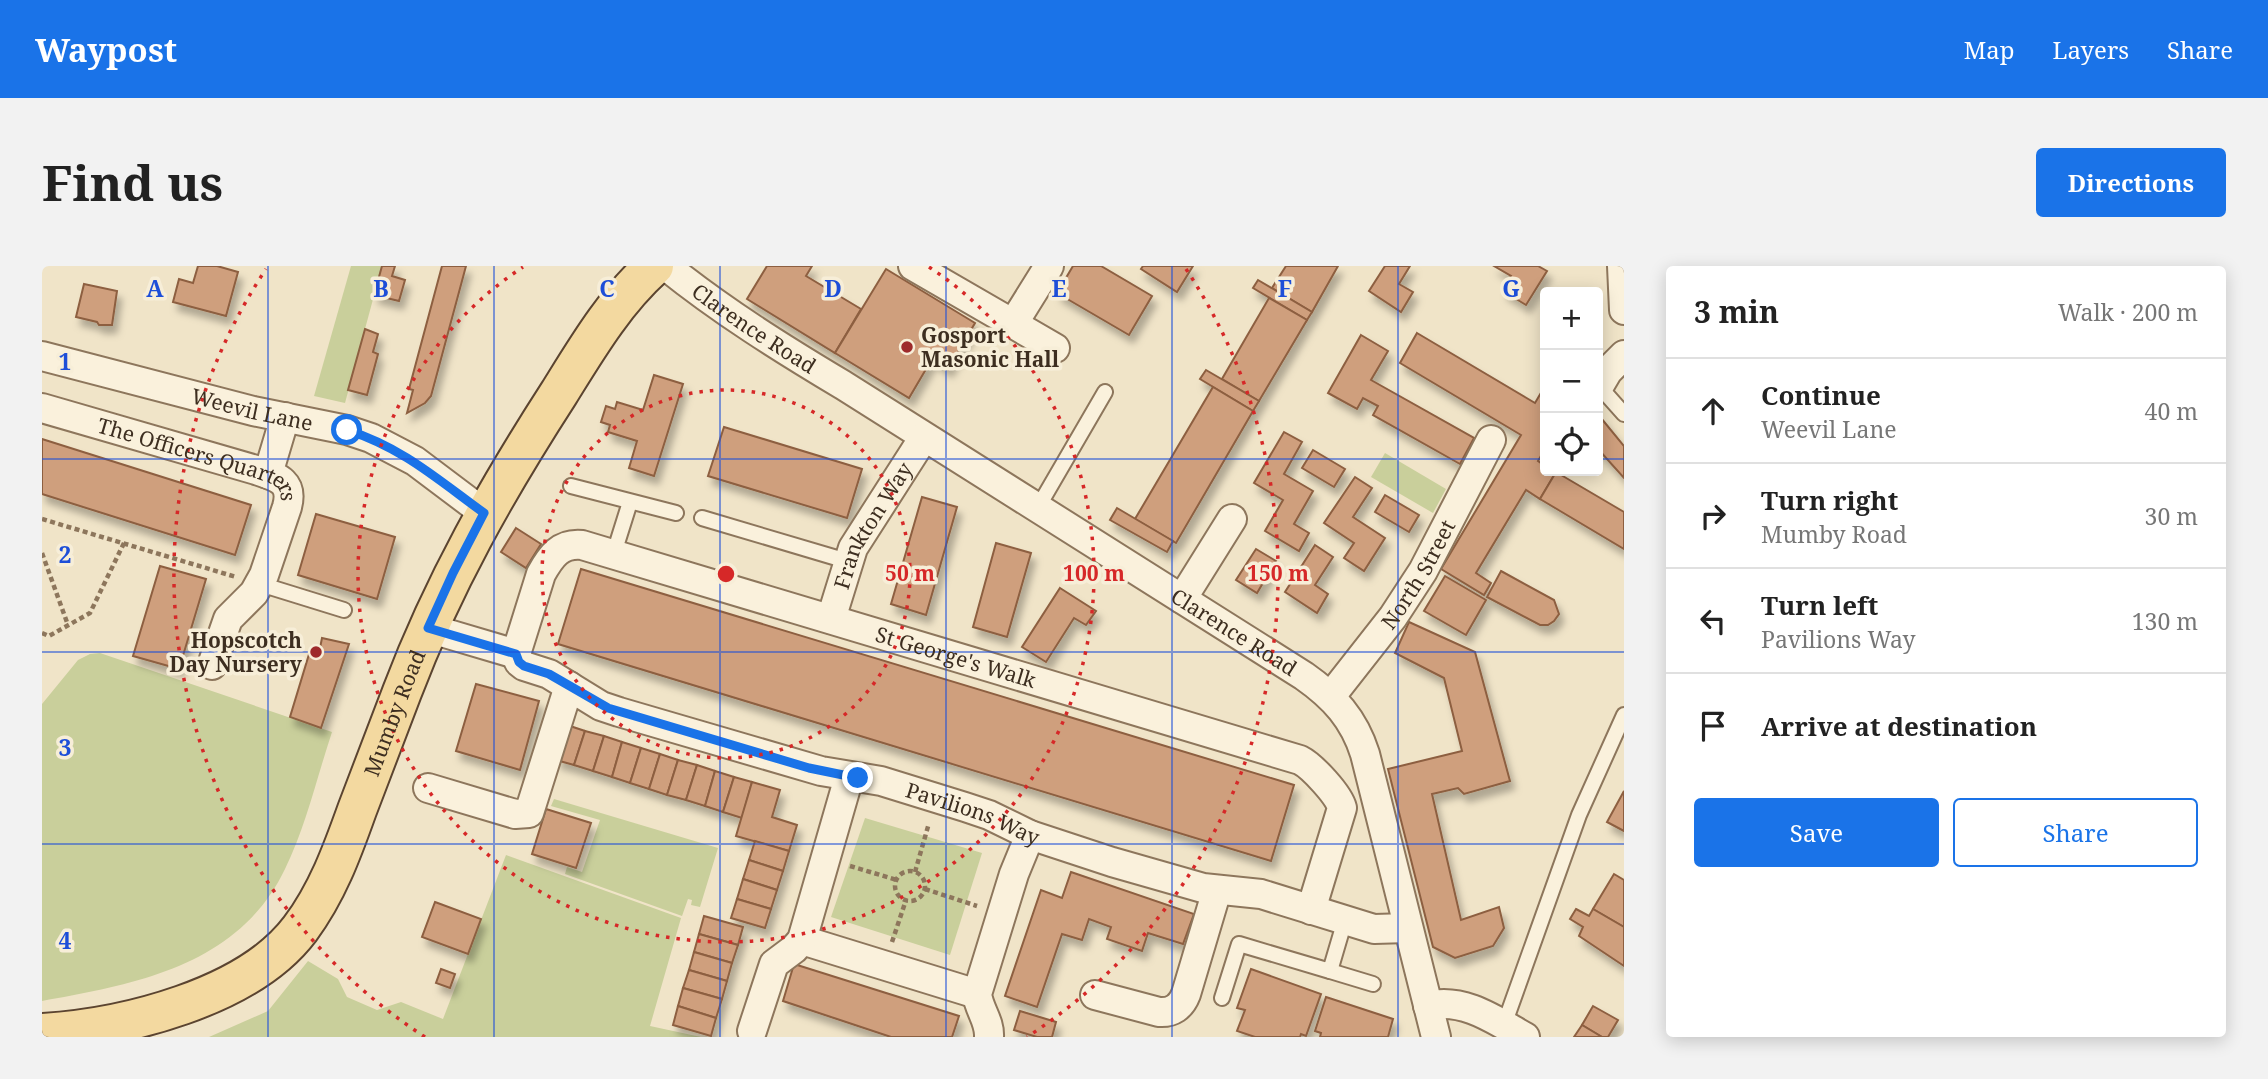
<!DOCTYPE html>
<html lang="en">
<head>
<meta charset="utf-8">
<style>
	body { margin:0; font-family:"Noto Serif",serif; background:#f2f2f2; color:#222 }
	.controls { position:absolute; right:21px; top:21px; display:grid; overflow:hidden; border-radius:7px; box-shadow:0 4px 18px #0003 }
	.controls button { width:63px; height:63px; display:grid; place-items:center; padding:0; border:0; border-bottom:2px solid #e0e0e0; background:#fff; color:#222; font:35px sans-serif }
	.stop { position:absolute; width:21px; height:21px; margin:-16px; border:5px solid #1a73e8; border-radius:50%; background:#fff }
	.stop.end { background:#1a73e8; border-color:#fff; box-shadow:0 2px 7px #0008 }
	.list { margin:0; padding:0; list-style:none }
	h2 { display:flex; justify-content:space-between; align-items:center; height:91px; margin:0; padding:0 28px; font-size:30px }
	h2 small { font-size:23px; font-weight:400; color:#767676 }
	.list li { display:grid; grid-template-columns:46px 1fr auto; gap:21px; align-items:center; box-sizing:border-box; height:105px; padding:0 28px; border-top:2px solid #e0e0e0 }
	.list b { display:block; font-size:26px; white-space:nowrap }
	.list p { margin:0; font-size:23px; white-space:nowrap; color:#767676 }
	.list em { font-size:23px; font-style:normal; color:#767676 }
	.actions { display:flex; gap:14px; padding:21px 28px }
	.actions a { flex:1; padding:16px 0; border:2px solid #1a73e8; border-radius:7px; text-align:center; font-size:24px; color:#1a73e8 }
	.actions .main { background:#1a73e8; color:#fff }
	.icon { flex:none; width:38px; height:38px; fill:none; stroke:currentColor; stroke-width:2; stroke-linecap:round; stroke-linejoin:round }
	.map { position:relative; flex:none; width:1582px; height:771px; overflow:hidden; border-radius:7px }
	header { display:flex; align-items:center; gap:42px; box-sizing:border-box; height:98px; padding:0 35px; background:#1a73e8; color:#fff }
	header strong { font-size:33px }
	nav { display:flex; gap:38px; margin-inline-start:auto; font-size:24px }
	.intro { display:flex; align-items:center; justify-content:space-between; box-sizing:border-box; height:168px; padding:0 42px }
	h1 { margin:0; font-size:49px }
	.button { padding:18px 32px; border-radius:7px; background:#1a73e8; color:#fff; font-size:24px; font-weight:700 }
	main { display:flex; gap:42px; padding:0 42px }
	aside { flex:1; background:#fff; border-radius:7px; box-shadow:0 4px 18px #0003 }
	.map>svg:first-child { display:block }
</style>
</head>
<body>
<header>
<strong>Waypost</strong>
<nav><a>Map</a><a>Layers</a><a>Share</a></nav>
</header>
<div class="intro"><h1>Find us</h1><a class="button">Directions</a></div>
<main>
<div class="map">
<svg width="1582" height="771" viewBox="0 0 1582 771">
	<defs>
		<filter id="shadow"><feDropShadow dx="4.5" dy="8" stdDeviation="3.5" flood-color="#0004"/></filter>
	</defs>
	<rect width="100%" height="100%" fill="#f0e4c8"/>
	<!-- green -->
	<g fill="#c9cf9b">
		<path d="M 309,0 L 340,0 L 303,137 L 272,130 Z"/>
		<path d="M 1343,187 L 1404,223 L 1391,247 L 1329,211 Z"/>
		<path d="M 58,387 L 290,466 C 275,511 264,560 243,603 C 197,699 96,718 0,735 L 0,438 L 36,394 L 48,388 Z"/>
		<path d="M 512,533 L 676,582 L 658,641 L 649,639 L 650,634 L 646,633 L 640,650 L 523,608 L 525,601 L 540,606 L 558,554 L 509,540 Z"/>
		<path d="M 823,552 L 940,587 L 908,689 L 789,651 Z"/>
		<path d="M 464,589 L 639,652 L 608,760 L 659,771 L 167,771 L 226,745 L 266,695 L 296,713 L 305,731 L 335,744 L 359,736 L 401,753 Z"/>
	</g>
	<!-- building -->
	<g fill="#cf9f7d" stroke="#8d5f41" stroke-width="2" filter="url(#shadow)">
		<path d="M 156,0 L 175,0 L 196,6 L 184,50 L 131,36 L 137,13 L 151,17 Z"/>
		<path d="M 340,0 L 353,0 L 350,10 L 363,14 L 357,35 L 332,29 Z"/>
		<path d="M 400,0 L 424,0 L 389,130 L 383,137 L 365,147 L 371,124 L 367,123 Z"/>
		<path d="M 725,0 L 770,0 L 764,10 L 819,43 L 793,87 L 705,33 Z"/>
		<path d="M 1031,0 L 1059,0 L 1110,30 L 1087,69 L 1015,27 Z"/>
		<path d="M 1101,0 L 1151,0 L 1135,26 L 1099,3 Z"/>
		<path d="M 1244,0 L 1296,0 L 1270,46 L 1230,22 Z"/>
		<path d="M 1343,0 L 1368,0 L 1357,18 L 1371,26 L 1359,46 L 1327,25 Z"/>
		<path d="M 1452,0 L 1496,0 L 1505,5 L 1484,39 L 1461,25 L 1469,10 Z"/>
		<path d="M 844,3 L 933,57 L 906,103 L 890,93 L 867,132 L 793,87 Z"/>
		<path d="M 1216,14 L 1270,46 L 1265,54 L 1211,22 Z"/>
		<path d="M 42,18 L 75,25 L 70,59 L 57,59 L 55,56 L 34,51 Z"/>
		<path d="M 1227,32 L 1265,54 L 1217,135 L 1180,113 Z"/>
		<path d="M 323,63 L 336,68 L 331,86 L 336,88 L 325,129 L 306,124 Z"/>
		<path d="M 1375,67 L 1493,137 L 1503,120 L 1503,183 L 1496,195 L 1503,200 L 1503,205 L 1514,206 L 1498,233 L 1484,224 L 1434,307 L 1449,317 L 1442,329 L 1399,303 L 1479,169 L 1358,97 Z"/>
		<path d="M 1319,69 L 1346,85 L 1329,114 L 1432,172 L 1418,198 L 1331,149 L 1336,140 L 1321,132 L 1315,143 L 1286,127 Z"/>
		<path d="M 1164,104 L 1217,135 L 1211,145 L 1158,113 Z"/>
		<path d="M 612,109 L 641,118 L 612,210 L 587,202 L 595,175 L 566,166 L 568,159 L 559,156 L 564,140 L 573,143 L 575,136 L 601,144 Z"/>
		<path d="M 1171,121 L 1211,145 L 1134,277 L 1093,253 Z"/>
		<path d="M 1559,152 L 1582,180 L 1582,212 L 1556,183 L 1556,156 Z"/>
		<path d="M 682,161 L 820,203 L 805,252 L 666,210 Z"/>
		<path d="M 1242,166 L 1260,176 L 1242,208 L 1271,225 L 1252,258 L 1267,267 L 1257,285 L 1223,265 L 1241,234 L 1212,217 Z"/>
		<path d="M 0,173 L 209,239 L 193,289 L 0,228 Z"/>
		<path d="M 1271,184 L 1303,203 L 1292,221 L 1260,202 Z"/>
		<path d="M 1514,206 L 1582,246 L 1582,283 L 1498,233 Z"/>
		<path d="M 1313,211 L 1330,222 L 1311,251 L 1343,272 L 1322,305 L 1302,292 L 1312,277 L 1282,257 Z"/>
		<path d="M 1343,229 L 1377,249 L 1367,266 L 1333,246 Z"/>
		<path d="M 880,231 L 915,241 L 884,349 L 849,338 Z"/>
		<path d="M 1075,242 L 1131,275 L 1125,286 L 1068,254 Z"/>
		<path d="M 274,248 L 353,271 L 335,333 L 256,309 Z"/>
		<path d="M 474,262 L 499,278 L 484,302 L 459,286 Z"/>
		<path d="M 954,277 L 989,287 L 965,371 L 931,361 Z"/>
		<path d="M 1273,279 L 1291,291 L 1273,319 L 1286,328 L 1275,347 L 1243,326 Z"/>
		<path d="M 1214,283 L 1234,295 L 1215,327 L 1194,314 Z"/>
		<path d="M 118,300 L 164,313 L 137,403 L 91,390 Z"/>
		<path d="M 539,303 L 1252,519 L 1229,595 L 516,378 Z"/>
		<path d="M 1459,305 L 1512,334 L 1517,348 L 1512,355 L 1506,359 L 1498,359 L 1445,331 Z"/>
		<path d="M 1403,310 L 1444,334 L 1424,369 L 1382,345 Z"/>
		<path d="M 1018,322 L 1054,345 L 1044,359 L 1032,352 L 1004,396 L 980,381 Z"/>
		<path d="M 1367,356 L 1433,386 L 1468,515 L 1422,528 L 1416,522 L 1390,528 L 1419,654 L 1457,641 L 1462,662 L 1451,680 L 1413,692 L 1391,681 L 1346,503 L 1420,485 L 1402,412 L 1353,387 Z"/>
		<path d="M 280,372 L 307,378 L 279,462 L 248,451 L 268,385 L 277,387 Z"/>
		<path d="M 434,418 L 497,435 L 478,504 L 414,485 Z"/>
		<path d="M 525,459 L 543,465 L 532,499 L 514,494 Z"/>
		<path d="M 543,465 L 562,470 L 551,505 L 532,499 Z"/>
		<path d="M 562,470 L 580,476 L 570,511 L 551,505 Z"/>
		<path d="M 580,476 L 599,482 L 588,517 L 570,511 Z"/>
		<path d="M 599,482 L 618,488 L 607,523 L 588,517 Z"/>
		<path d="M 618,488 L 636,494 L 625,529 L 607,523 Z"/>
		<path d="M 636,494 L 655,499 L 644,534 L 625,529 Z"/>
		<path d="M 655,499 L 673,505 L 663,540 L 644,534 Z"/>
		<path d="M 673,505 L 692,511 L 681,546 L 663,540 Z"/>
		<path d="M 692,511 L 710,516 L 700,552 L 681,546 Z"/>
		<path d="M 710,516 L 738,524 L 730,551 L 755,559 L 747,585 L 694,570 Z"/>
		<path d="M 1582,525 L 1582,565 L 1565,556 Z"/>
		<path d="M 504,543 L 549,557 L 534,602 L 490,588 Z"/>
		<path d="M 713,575 L 747,585 L 741,605 L 707,594 Z"/>
		<path d="M 707,594 L 741,605 L 735,624 L 701,613 Z"/>
		<path d="M 1029,606 L 1152,648 L 1141,678 L 1106,667 L 1100,685 L 1065,673 L 1069,661 L 1047,653 L 1040,674 L 1020,668 L 995,741 L 963,730 L 999,624 L 1020,632 Z"/>
		<path d="M 1572,608 L 1582,614 L 1582,661 L 1551,643 Z"/>
		<path d="M 701,613 L 735,624 L 729,643 L 695,633 Z"/>
		<path d="M 695,633 L 729,643 L 723,662 L 689,652 Z"/>
		<path d="M 393,636 L 439,653 L 426,688 L 380,671 Z"/>
		<path d="M 1534,643 L 1547,650 L 1551,643 L 1582,661 L 1582,700 L 1537,670 L 1541,661 L 1528,653 Z"/>
		<path d="M 662,650 L 701,661 L 696,679 L 657,668 Z"/>
		<path d="M 657,668 L 696,679 L 690,697 L 652,686 Z"/>
		<path d="M 652,686 L 690,697 L 685,715 L 647,704 Z"/>
		<path d="M 752,698 L 917,750 L 910,771 L 849,771 L 741,735 Z"/>
		<path d="M 399,703 L 413,708 L 408,722 L 394,717 Z"/>
		<path d="M 1209,703 L 1279,728 L 1264,770 L 1259,768 L 1258,771 L 1213,771 L 1195,765 L 1203,744 L 1195,742 Z"/>
		<path d="M 647,704 L 685,715 L 680,733 L 641,722 Z"/>
		<path d="M 641,722 L 680,733 L 674,752 L 636,740 Z"/>
		<path d="M 1284,731 L 1351,753 L 1346,771 L 1278,771 L 1279,767 L 1273,765 Z"/>
		<path d="M 636,740 L 674,752 L 669,770 L 631,759 Z"/>
		<path d="M 1551,740 L 1576,754 L 1566,771 L 1560,771 L 1540,759 Z"/>
		<path d="M 978,745 L 1014,756 L 1010,771 L 995,771 L 972,764 Z"/>
		<path d="M 1540,759 L 1560,771 L 1532,771 Z"/>
	</g>
	<g fill="none" stroke-linecap="round" stroke-linejoin="round">
		<!-- service casing -->
		<g stroke="#8d765c" stroke-width="18">
			<g id="service">
				<path d="M 1557,120 L 1582,148"/>
				<path d="M 529,220 L 634,247"/>
				<path d="M 995,243 L 1063,126"/>
				<path d="M 660,252 L 805,295"/>
				<path d="M 572,287 L 588,236"/>
				<path d="M 218,318 L 302,344"/>
				<path d="M 1288,705 L 1331,718"/>
				<path d="M 1180,732 L 1197,678 L 1288,705 L 1303,654"/>
				<path d="M 1462,759 L 1537,549 L 1582,449"/>
			</g>
		</g>
		<!-- minor casing -->
		<g stroke="#8d765c" stroke-width="32">
			<g id="minor">
				<path id="s1" d="M 624,0 C 680,45 739,82 801,119 L 1262,410 C 1292,431 1312,453 1323,488 L 1394,771"/>
				<path d="M 871,0 L 1013,82"/>
				<path d="M 1580,0 L 1582,44"/>
				<path d="M 971,58 L 1007,0"/>
				<path id="s2" d="M 0,90 L 211,145 L 305,164 L 329,172 L 373,195 L 442,247"/>
				<path d="M 1556,122 L 1566,105 L 1582,89"/>
				<path id="s3" d="M 0,142 L 214,204 C 235,211 252,215 245,241 L 222,309 L 212,327 L 186,353 L 170,399"/>
				<path d="M 226,208 L 243,151"/>
				<path d="M 1140,333 L 1190,253"/>
				<path id="s4" d="M 789,353 L 811,282 L 882,171"/>
				<path d="M 386,362 L 474,388"/>
				<path id="s5" d="M 474,388 L 499,308 C 509,290 518,277 540,279 L 1258,494 C 1270,500 1297,529 1300,542 L 1269,644"/>
				<path id="s6" d="M 474,388 L 477,396 L 482,400 L 507,408 L 559,440 L 577,446 L 779,505 L 839,515 L 923,541 L 947,549 L 988,569 L 1070,596 L 1161,622 L 1219,628 L 1332,663 L 1366,662"/>
				<path id="s7" d="M 1289,430 L 1351,351 L 1381,305 L 1449,174"/>
				<path d="M 386,522 L 473,548 L 487,547 L 527,420"/>
				<path d="M 760,674 L 935,728"/>
				<path d="M 1053,729 L 1117,746 C 1130,747 1139,741 1144,728 L 1175,624"/>
				<path d="M 1386,740 C 1421,731 1453,754 1483,771"/>
				<path d="M 710,765 L 732,698 L 752,683 L 760,674 L 807,511"/>
				<path d="M 947,771 C 948,755 937,744 935,728 L 972,608 L 988,569"/>
			</g>
		</g>
		<!-- primary casing -->
		<g stroke="#5b4430" stroke-width="42">
			<g id="primary">
				<path id="s8" d="M 0,767 C 82,762 206,732 258,663 C 285,627 300,586 315,544 C 330,505 345,465 360,426 C 401,318 455,223 517,127 C 545,82 572,36 612,0"/>
			</g>
		</g>
		<!-- path -->
		<g stroke="#8d765c" stroke-width="4.5" stroke-dasharray="5 3.5" stroke-linecap="butt">
			<path d="M 0,253 L 194,311"/>
			<path d="M 0,287 L 26,359"/>
			<path d="M 0,367 L 7,370 L 48,347 L 82,277"/>
			<path d="M 808,600 L 855,614"/>
			<circle cx="868" cy="620" r="15"/>
			<path d="M 873,606 L 887,557"/>
			<path d="M 883,623 L 935,640"/>
			<path d="M 850,676 L 864,634"/>
		</g>
		<!-- service -->
		<use href="#service" stroke="#faf1dc" stroke-width="14"/>
		<!-- minor -->
		<use href="#minor" stroke="#faf1dc" stroke-width="28"/>
		<!-- primary -->
		<use href="#primary" stroke="#f3d9a0" stroke-width="38"/>
	</g>
	<g fill="none" stroke-linecap="round" stroke-linejoin="round">
		<!-- route -->
		<path stroke="#1a73e8" stroke-width="9" d="M 305,164 C 361,182 395,213 442,247 L 411,307 L 386,362 L 474,388 L 477,396 L 482,400 L 507,408 L 566,442 L 767,502 L 816,512"/>
	</g>
	<!-- grid -->
	<path fill="none" stroke="#1d4ed8" stroke-width="2" stroke-opacity="0.55" d="M 226,0 L 226,771M 452,0 L 452,771M 678,0 L 678,771M 904,0 L 904,771M 1130,0 L 1130,771M 1356,0 L 1356,771M 0,193 L 1503,193M 1556,193 L 1582,193M 0,386 L 1582,386M 0,578 L 1582,578"/>
	<!-- distance rings -->
	<g fill="none" stroke="#d62828" stroke-width="3.5" stroke-dasharray="3.5 7">
		<circle cx="684" cy="308" r="184"/>
		<path d="M887 1A368 368 0 1 1 481 1"/>
		<path d="M383 771A552 552 0 0 1 224 3M1144 3A552 552 0 0 1 985 771"/>
	</g>
	<!-- markers -->
	<g fill="#9e2a2b" stroke="#f7eed8" stroke-width="2.5">
		<circle cx="865" cy="81" r="7"/>
		<circle cx="274" cy="386" r="7"/>
	</g>
	<g text-anchor="middle" dominant-baseline="central" stroke-width="7" stroke-linejoin="round" paint-order="stroke">
		<!-- street labels -->
		<g font-size="21" fill="#3d2e20" stroke="#f7eed8">
			<text stroke="none"><textPath href="#s1" startOffset="108">Clarence Road</textPath></text>
			<text stroke="none"><textPath href="#s2" startOffset="217">Weevil Lane</textPath></text>
			<text stroke="none"><textPath href="#s3" startOffset="166">The Officers Quarters</textPath></text>
			<text stroke="none"><textPath href="#s4" startOffset="103">Frankton Way</textPath></text>
			<text stroke="none"><textPath href="#s7" startOffset="150">North Street</textPath></text>
			<text stroke="none"><textPath href="#s1" startOffset="676">Clarence Road</textPath></text>
			<text stroke="none"><textPath href="#s5" startOffset="528">St George's Walk</textPath></text>
			<text stroke="none"><textPath href="#s8" startOffset="522">Mumby Road</textPath></text>
			<text stroke="none"><textPath href="#s6" startOffset="490">Pavilions Way</textPath></text>
		</g>
		<!-- poi labels -->
		<g font-size="21" font-weight="bold" fill="#3d2e20" stroke="#f7eed8" text-anchor="start">
			<text x="879" y="69">Gosport<tspan x="879" dy="24">Masonic Hall</tspan></text>
			<text x="260" y="374" text-anchor="end">Hopscotch<tspan x="260" dy="24">Day Nursery</tspan></text>
		</g>
	</g>
	<g font-size="23" text-anchor="middle" font-weight="bold" fill="#1d4ed8" stroke="#f7eed8" stroke-width="7" stroke-linejoin="round" paint-order="stroke">
		<text x="113" y="31">A</text>
		<text x="339" y="31">B</text>
		<text x="565" y="31">C</text>
		<text x="791" y="31">D</text>
		<text x="1017" y="31">E</text>
		<text x="1243" y="31">F</text>
		<text x="1469" y="31">G</text>
		<text x="23" y="104">1</text>
		<text x="23" y="297">2</text>
		<text x="23" y="490">3</text>
		<text x="23" y="683">4</text>
	</g>
	<circle cx="684" cy="308" r="10" fill="#d62828" stroke="#f7eed8" stroke-width="3.5"/>
	<g font-size="21" text-anchor="middle" font-weight="bold" fill="#d62828" stroke="#f7eed8" stroke-width="7" stroke-linejoin="round" paint-order="stroke">
		<text x="868" y="315">50 m</text>
		<text x="1052" y="315">100 m</text>
		<text x="1236" y="315">150 m</text>
	</g>
</svg>
<div class="controls">
<button>+</button>
<button>−</button>
<button><svg class="icon" aria-label="locate" viewBox="0 0 24 24"><circle cx="12" cy="12" r="6"/><path d="M12 2v4M12 18v4M2 12h4M18 12h4"/></svg></button>
</div>
<div class="stop" style="left:305px;top:164px"></div>
<div class="stop end" style="left:816px;top:512px"></div>
</div>
<aside>
<h2>3 min<small>Walk · 200 m</small></h2>
<ul class="list">
<li><svg class="icon" aria-label="ahead" viewBox="0 0 24 24"><path d="M12 20V5M6 11l6-6 6 6"/></svg><div><b>Continue</b><p>Weevil Lane</p></div><em>40 m</em></li>
<li><svg class="icon" aria-label="right" viewBox="0 0 24 24"><path d="M7 20v-9h11M14 6l5 5-5 5"/></svg><div><b>Turn right</b><p>Mumby Road</p></div><em>30 m</em></li>
<li><svg class="icon" aria-label="left" viewBox="0 0 24 24"><path d="M17 20v-9H6M10 6l-5 5 5 5"/></svg><div><b>Turn left</b><p>Pavilions Way</p></div><em>130 m</em></li>
<li><svg class="icon" aria-label="arrive" viewBox="0 0 24 24"><path d="M6 21V4h12l-3 4 3 4H6"/></svg><div><b>Arrive at destination</b></div></li>
</ul>
<div class="actions"><a class="main">Save</a><a>Share</a></div>
</aside>
</main>
</body>
</html>
